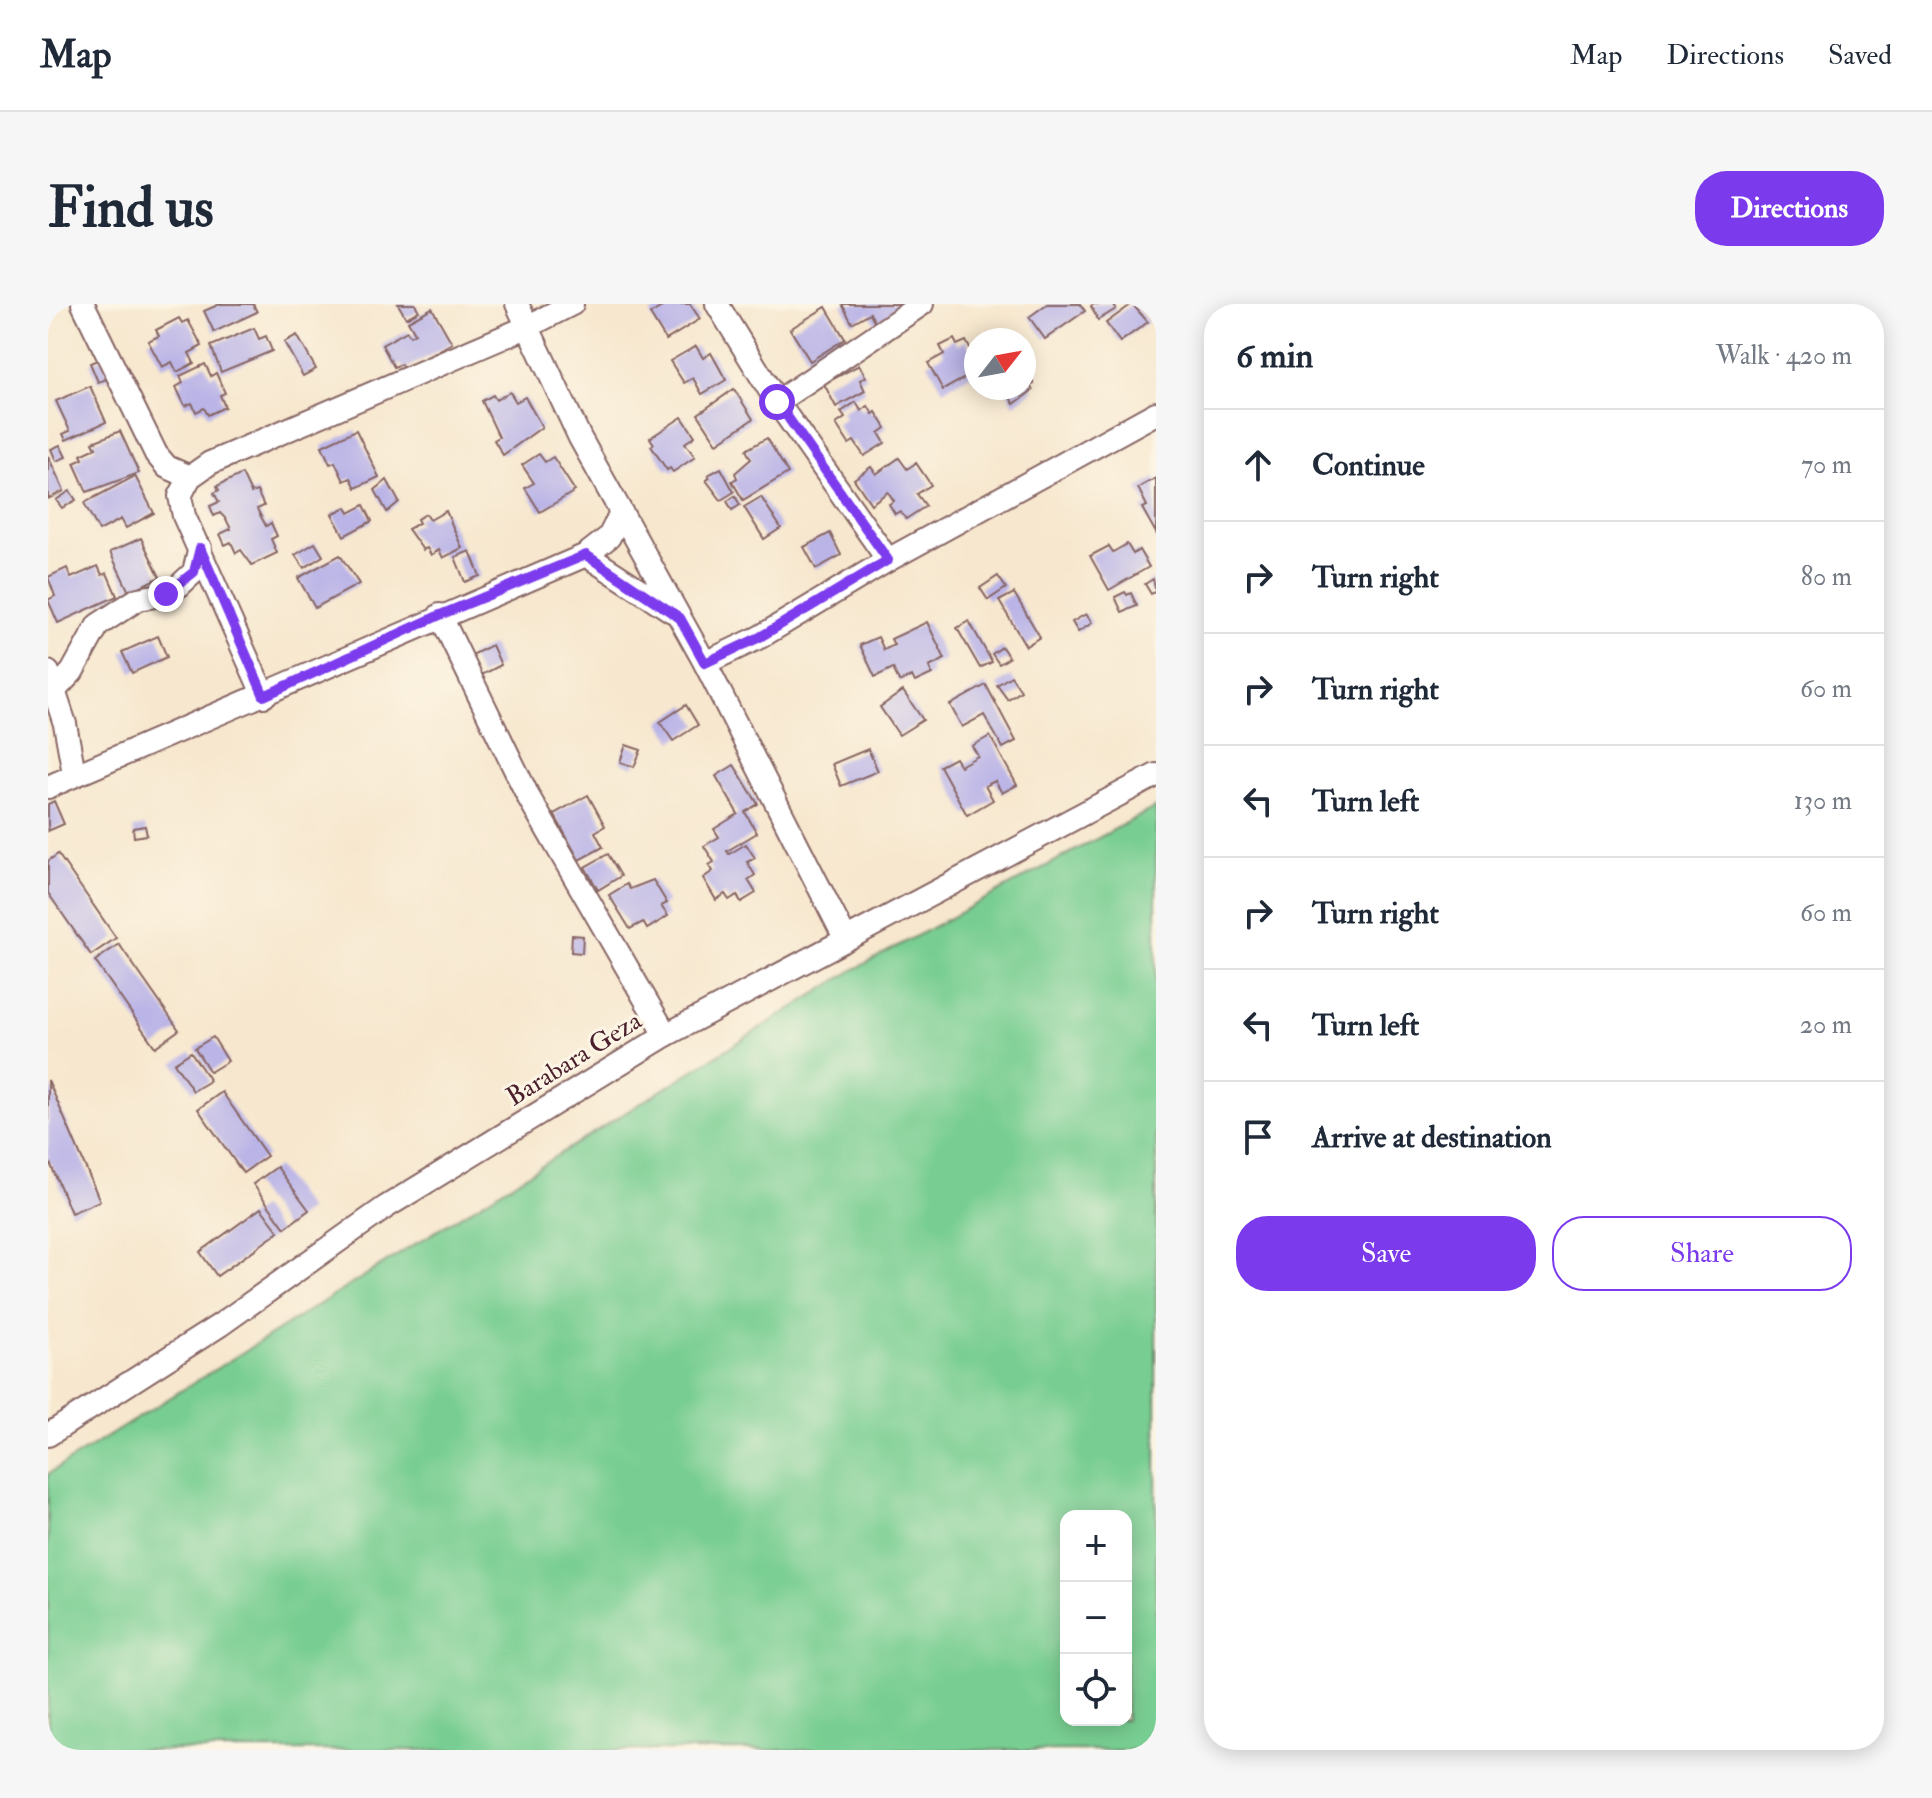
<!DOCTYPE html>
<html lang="en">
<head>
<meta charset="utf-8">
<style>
	body { margin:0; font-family:"IM FELL Double Pica",serif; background:#f6f6f7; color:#1f2937 }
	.controls { position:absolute; right:24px; bottom:24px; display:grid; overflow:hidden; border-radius:16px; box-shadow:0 4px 20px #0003 }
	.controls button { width:72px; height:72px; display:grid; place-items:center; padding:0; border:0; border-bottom:2px solid #e0e1e3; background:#fff; color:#1f2937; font:40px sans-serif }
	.compass { position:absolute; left:916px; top:24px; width:72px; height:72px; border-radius:50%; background:#fff; box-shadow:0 4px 20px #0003; rotate:59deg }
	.stop { position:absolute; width:24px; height:24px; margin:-18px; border:6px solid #7c3aed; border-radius:50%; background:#fff }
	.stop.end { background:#7c3aed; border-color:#fff; box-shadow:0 2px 8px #0008 }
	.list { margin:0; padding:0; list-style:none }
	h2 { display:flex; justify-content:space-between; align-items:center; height:104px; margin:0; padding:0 32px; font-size:34px }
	h2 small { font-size:26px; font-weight:400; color:#747a83 }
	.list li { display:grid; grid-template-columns:52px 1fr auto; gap:24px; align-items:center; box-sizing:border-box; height:112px; padding:0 32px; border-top:2px solid #e0e1e3 }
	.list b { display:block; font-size:30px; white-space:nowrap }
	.list em { font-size:26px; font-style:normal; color:#747a83 }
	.actions { display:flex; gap:16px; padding:24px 32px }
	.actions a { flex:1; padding:18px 0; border:2px solid #7c3aed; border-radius:32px; text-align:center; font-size:28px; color:#7c3aed }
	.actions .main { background:#7c3aed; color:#fff }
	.icon { flex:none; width:44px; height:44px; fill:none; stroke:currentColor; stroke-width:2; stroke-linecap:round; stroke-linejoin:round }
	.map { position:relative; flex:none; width:1108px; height:1446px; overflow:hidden; border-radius:32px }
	header { display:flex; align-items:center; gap:48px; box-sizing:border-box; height:112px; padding:0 40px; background:#fff; border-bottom:2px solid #e0e1e3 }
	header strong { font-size:38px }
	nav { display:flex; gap:44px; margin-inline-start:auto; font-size:28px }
	.intro { display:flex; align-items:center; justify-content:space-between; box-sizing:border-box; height:192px; padding:0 48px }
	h1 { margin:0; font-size:56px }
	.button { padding:20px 36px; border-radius:32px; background:#7c3aed; color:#fff; font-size:28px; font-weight:700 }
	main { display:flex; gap:48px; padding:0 48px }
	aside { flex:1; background:#fff; border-radius:32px; box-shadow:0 4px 20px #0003 }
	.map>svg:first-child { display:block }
</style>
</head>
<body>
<header>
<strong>Map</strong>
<nav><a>Map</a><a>Directions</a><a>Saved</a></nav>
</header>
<div class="intro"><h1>Find us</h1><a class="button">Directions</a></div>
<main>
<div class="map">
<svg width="1108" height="1446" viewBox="0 0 1108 1446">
	<rect width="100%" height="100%" fill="#fcf5e5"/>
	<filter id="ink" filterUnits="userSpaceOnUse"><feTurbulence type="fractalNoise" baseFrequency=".0125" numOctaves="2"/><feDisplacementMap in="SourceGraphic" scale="16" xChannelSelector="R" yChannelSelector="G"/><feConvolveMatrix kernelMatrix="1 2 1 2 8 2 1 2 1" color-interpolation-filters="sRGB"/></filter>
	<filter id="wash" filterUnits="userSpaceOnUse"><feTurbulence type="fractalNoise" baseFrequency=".006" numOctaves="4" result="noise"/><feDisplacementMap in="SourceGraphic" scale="32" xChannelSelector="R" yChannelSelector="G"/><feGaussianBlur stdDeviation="1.8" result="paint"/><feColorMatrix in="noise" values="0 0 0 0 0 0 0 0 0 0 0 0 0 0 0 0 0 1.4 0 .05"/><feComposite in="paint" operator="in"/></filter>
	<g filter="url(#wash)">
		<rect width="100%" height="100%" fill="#f7e7ce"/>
		<!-- green -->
		<path fill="#78ce92" stroke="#61765e" stroke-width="2" fill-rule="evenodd" d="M 1108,503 L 1108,1446 L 0,1446 L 0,1170 L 807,665 ZM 1018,1212 L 1078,1212 L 1078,1416 L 1018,1416 Z"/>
		<g id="blocks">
			<!-- building -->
			<g fill="#bab4e7">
				<path d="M 172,0 L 205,0 L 209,8 L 166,28 L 156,7 Z"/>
				<path d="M 350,0 L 367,0 L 371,7 L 358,14 Z"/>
				<path d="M 619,0 L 642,0 L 652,15 L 618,36 L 602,10 Z"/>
				<path d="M 794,0 L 855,0 L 827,19 L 822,9 L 804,19 Z"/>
				<path d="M 999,0 L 1032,0 L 1037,7 L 997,35 L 981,13 Z"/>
				<path d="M 1046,0 L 1065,0 L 1068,5 L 1050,16 L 1043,2 Z"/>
				<path d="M 1084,0 L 1100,18 L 1072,38 L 1058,19 Z"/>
				<path d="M 778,3 L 797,35 L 762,57 L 742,25 Z"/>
				<path d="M 384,4 L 404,39 L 356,66 L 353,60 L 346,63 L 334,41 L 359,27 L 362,32 L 367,29 L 360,17 Z"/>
				<path d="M 131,14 L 134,19 L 140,16 L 154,42 L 141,49 L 146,59 L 129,68 L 124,58 L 114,63 L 100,37 L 111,32 L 108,26 Z"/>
				<path d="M 206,24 L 211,35 L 218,32 L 224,47 L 173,68 L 163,42 Z"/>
				<path d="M 249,31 L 268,65 L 255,72 L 236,38 Z"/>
				<path d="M 906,35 L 909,41 L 918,37 L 928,56 L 928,68 L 895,86 L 880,59 L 896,50 L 892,42 Z"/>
				<path d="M 648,42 L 655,54 L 663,49 L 678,76 L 654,90 L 645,74 L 636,79 L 622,57 Z"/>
				<path d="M 54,54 L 62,74 L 50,78 L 42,59 Z"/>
				<path d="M 157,60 L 163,72 L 168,69 L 177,89 L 172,91 L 177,103 L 160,111 L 156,104 L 148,108 L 144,99 L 137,102 L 128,83 L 135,79 L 132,72 Z"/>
				<path d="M 811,61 L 818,73 L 812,76 L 817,87 L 788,103 L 776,80 Z"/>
				<path d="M 976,64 L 986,80 L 982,82 L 985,86 L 966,100 L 956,84 L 976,84 Z"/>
				<path d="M 42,82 L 58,118 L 18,136 L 15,130 L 22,127 L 8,97 Z"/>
				<path d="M 686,85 L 705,115 L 669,139 L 650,110 Z"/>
				<path d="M 462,88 L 468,98 L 477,93 L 494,123 L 455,151 L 446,136 L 451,133 L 434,97 L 445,91 L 448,96 Z"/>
				<path d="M 808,98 L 813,107 L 820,102 L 825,110 L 828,108 L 838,124 L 831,129 L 837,139 L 816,152 L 806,137 L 801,140 L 788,120 L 797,114 L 793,108 Z"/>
				<path d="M 634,113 L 647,132 L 637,139 L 647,153 L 625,168 L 622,164 L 619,166 L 603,142 L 606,140 L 602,134 Z"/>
				<path d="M 308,126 L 331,173 L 308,184 L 303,174 L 296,177 L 287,158 L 282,160 L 274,142 Z"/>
				<path d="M 72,127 L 91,169 L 39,188 L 26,159 L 35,155 L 33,151 L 48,144 L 45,138 Z"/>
				<path d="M 719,134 L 740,169 L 695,196 L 684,177 L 689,174 L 687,169 L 703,155 L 698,146 Z"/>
				<path d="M 12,141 L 18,153 L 8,157 L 3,145 Z"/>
				<path d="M 491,150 L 497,158 L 505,153 L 527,187 L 492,208 L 477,184 L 486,179 L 474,161 Z"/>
				<path d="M 0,152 L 16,187 L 0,195 Z"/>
				<path d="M 851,154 L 859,165 L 868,159 L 883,181 L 869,190 L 878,202 L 858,215 L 852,207 L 847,210 L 841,200 L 846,197 L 840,188 L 823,200 L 806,175 L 823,163 L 828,170 Z"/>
				<path d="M 673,164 L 686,188 L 673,196 L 658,176 L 662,174 L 660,171 Z"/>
				<path d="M 194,170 L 203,189 L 209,187 L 216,202 L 209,205 L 218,222 L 223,219 L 229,232 L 223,235 L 229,249 L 204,261 L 193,246 L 188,249 L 183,238 L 177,241 L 172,230 L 183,225 L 178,215 L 172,209 L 166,212 L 162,202 L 171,198 L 166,189 L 171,186 L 169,182 Z"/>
				<path d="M 87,172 L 106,209 L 78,224 L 73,215 L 51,227 L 36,199 Z"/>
				<path d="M 1108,174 L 1108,229 L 1094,204 L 1099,202 L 1090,184 Z"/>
				<path d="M 339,176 L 351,198 L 339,208 L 327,186 Z"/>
				<path d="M 22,187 L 28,196 L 14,204 L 8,196 Z"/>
				<path d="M 687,192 L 692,201 L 684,206 L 679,197 Z"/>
				<path d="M 713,193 L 733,224 L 716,235 L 696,203 Z"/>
				<path d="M 316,201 L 324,217 L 296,232 L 284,210 L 298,203 L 301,209 Z"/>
				<path d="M 398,207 L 414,244 L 395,254 L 391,246 L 383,251 L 379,244 L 375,246 L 360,225 L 371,219 L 369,215 L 378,210 L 382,216 Z"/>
				<path d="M 782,229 L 793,251 L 768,265 L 756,243 Z"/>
				<path d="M 93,234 L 112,273 L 81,288 L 62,248 Z"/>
				<path d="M 267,239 L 275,252 L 256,264 L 247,251 Z"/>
				<path d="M 1079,240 L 1085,250 L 1091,246 L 1101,263 L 1061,286 L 1042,252 L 1061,242 L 1065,248 Z"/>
				<path d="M 422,247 L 432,272 L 417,278 L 407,253 Z"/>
				<path d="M 292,251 L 311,280 L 267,304 L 250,274 Z"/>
				<path d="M 50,262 L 54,271 L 59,269 L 69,292 L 10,319 L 0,296 L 7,292 L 0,273 L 19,264 L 23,274 Z"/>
				<path d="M 950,272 L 958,284 L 940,296 L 932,284 Z"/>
				<path d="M 1105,275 L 1108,287 L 1103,290 L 1097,280 Z"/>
				<path d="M 1077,288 L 1079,291 L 1083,289 L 1089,302 L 1074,308 L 1067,293 Z"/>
				<path d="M 966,289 L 992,333 L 978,342 L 951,297 Z"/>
				<path d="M 1038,310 L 1044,319 L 1030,328 L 1024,318 Z"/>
				<path d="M 921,317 L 944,358 L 932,364 L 909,324 Z"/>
				<path d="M 879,318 L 897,355 L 881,363 L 884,370 L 867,378 L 864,372 L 851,378 L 845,364 L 827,373 L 812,341 L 830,333 L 836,346 L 846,341 L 843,335 Z"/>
				<path d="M 110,332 L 119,353 L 84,369 L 74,348 Z"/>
				<path d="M 444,341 L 453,361 L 432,372 L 422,352 Z"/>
				<path d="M 954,343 L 961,354 L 951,360 L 944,350 Z"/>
				<path d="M 963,372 L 973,387 L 960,396 L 949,381 Z"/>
				<path d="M 938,381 L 968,437 L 955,444 L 936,411 L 914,423 L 902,401 Z"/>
				<path d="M 855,387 L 875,416 L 851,431 L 832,403 Z"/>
				<path d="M 638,401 L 650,421 L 625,437 L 612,418 Z"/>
				<path d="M 942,432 L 969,481 L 954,489 L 947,477 L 937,482 L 945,496 L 919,511 L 892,462 L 907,454 L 912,462 L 930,452 L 924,442 Z"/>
				<path d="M 578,441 L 593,446 L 586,463 L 572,458 Z"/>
				<path d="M 820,445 L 830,467 L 793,482 L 784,460 Z"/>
				<path d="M 686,461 L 710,500 L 697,508 L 709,529 L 679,547 L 681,550 L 698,540 L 707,554 L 699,558 L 707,571 L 700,576 L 708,589 L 693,598 L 689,591 L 681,596 L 677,590 L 668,596 L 655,574 L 665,567 L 661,561 L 666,558 L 656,542 L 671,533 L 666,525 L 690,510 L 668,472 Z"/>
				<path d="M 540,491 L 557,522 L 547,528 L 555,543 L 531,556 L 506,510 Z"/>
				<path d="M 6,497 L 16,520 L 0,527 L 0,500 Z"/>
				<path d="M 97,522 L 99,531 L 86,533 L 85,524 Z"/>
				<path d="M 10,550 L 68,634 L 43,651 L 0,589 L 0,557 Z"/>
				<path d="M 560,550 L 573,572 L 550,586 L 537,563 Z"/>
				<path d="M 605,576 L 619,599 L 613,602 L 620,612 L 599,625 L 595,618 L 582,625 L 561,591 L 579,580 L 582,585 Z"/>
				<path d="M 524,631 L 535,632 L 534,649 L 523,648 Z"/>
				<path d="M 71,640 L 131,726 L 107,743 L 47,657 Z"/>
				<path d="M 165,733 L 180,757 L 162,768 L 147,744 Z"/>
				<path d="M 143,748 L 162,777 L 145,787 L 126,759 Z"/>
				<path d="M 0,776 L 52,897 L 23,909 L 0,854 Z"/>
				<path d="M 174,788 L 219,852 L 195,869 L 150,805 Z"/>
				<path d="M 229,863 L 261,906 L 237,924 L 205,880 Z"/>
				<path d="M 213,904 L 231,928 L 169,972 L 152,948 Z"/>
			</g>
		</g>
	</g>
	<g filter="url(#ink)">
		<use href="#blocks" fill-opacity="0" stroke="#876564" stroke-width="2"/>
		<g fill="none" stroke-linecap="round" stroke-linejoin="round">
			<!-- minor casing -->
			<g stroke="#876564" stroke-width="26">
				<g id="minor">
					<path d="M 35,0 L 108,150 L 119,163 L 142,173"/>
					<path d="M 469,0 L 532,134 L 657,359 L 797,634"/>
					<path d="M 669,0 L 729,98 L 840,256"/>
					<path d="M 729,98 L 874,0"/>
					<path d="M 538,251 L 624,307"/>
					<path d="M 392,311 L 481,494 L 618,731"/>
					<path d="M 657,359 L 712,333 L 840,256 L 1108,109"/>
					<path d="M 0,368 L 17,420 L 26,469"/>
					<path d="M 7,386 L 24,368 L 50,321 L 90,295 L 118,290 L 132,281 L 146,268 L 152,244"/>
					<path d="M 216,392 L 136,212 L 132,192 L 142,173 L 162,159 L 479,23 L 524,0"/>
					<path d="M 0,483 L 538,251 L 561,233 L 573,209"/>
					<path d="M 0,1131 L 172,1021 L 338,903 L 618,731 L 1108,471"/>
				</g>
			</g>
			<!-- minor -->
			<use href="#minor" stroke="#fff" stroke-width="22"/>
		</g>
	</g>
	<g fill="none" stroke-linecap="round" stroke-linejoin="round" filter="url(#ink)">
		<!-- route -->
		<path stroke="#7c3aed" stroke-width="10" d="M 118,290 L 146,268 L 152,244 L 216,392 L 392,311 L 538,251 L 632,314 L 657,359 L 712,333 L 840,256 L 729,98"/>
	</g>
	<g text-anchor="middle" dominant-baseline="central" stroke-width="6" stroke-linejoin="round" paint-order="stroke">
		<!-- street labels -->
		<g font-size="26" fill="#4a1f2b" stroke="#fcf5e5">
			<text transform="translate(526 755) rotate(-32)">Barabara Geza</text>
		</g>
	</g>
</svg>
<div class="controls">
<button>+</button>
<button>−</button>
<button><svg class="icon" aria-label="locate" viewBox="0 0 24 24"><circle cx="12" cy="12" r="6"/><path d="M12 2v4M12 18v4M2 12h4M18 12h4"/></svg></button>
</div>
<svg class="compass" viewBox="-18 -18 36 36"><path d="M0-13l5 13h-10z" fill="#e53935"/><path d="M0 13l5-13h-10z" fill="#747a83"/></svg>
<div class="stop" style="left:729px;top:98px"></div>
<div class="stop end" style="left:118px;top:290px"></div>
</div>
<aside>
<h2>6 min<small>Walk · 420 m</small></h2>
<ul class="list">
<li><svg class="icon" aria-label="ahead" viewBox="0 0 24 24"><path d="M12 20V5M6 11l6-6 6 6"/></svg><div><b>Continue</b></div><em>70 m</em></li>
<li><svg class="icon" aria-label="right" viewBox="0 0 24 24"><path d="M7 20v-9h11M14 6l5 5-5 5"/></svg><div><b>Turn right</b></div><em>80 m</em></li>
<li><svg class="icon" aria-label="right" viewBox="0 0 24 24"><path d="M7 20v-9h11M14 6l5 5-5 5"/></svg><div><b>Turn right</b></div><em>60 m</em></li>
<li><svg class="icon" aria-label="left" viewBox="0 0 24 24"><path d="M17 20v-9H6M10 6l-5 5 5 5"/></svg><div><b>Turn left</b></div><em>130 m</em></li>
<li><svg class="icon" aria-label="right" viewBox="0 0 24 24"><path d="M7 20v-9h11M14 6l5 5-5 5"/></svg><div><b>Turn right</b></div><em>60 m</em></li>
<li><svg class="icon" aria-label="left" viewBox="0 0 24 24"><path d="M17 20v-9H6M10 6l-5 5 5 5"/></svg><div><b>Turn left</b></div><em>20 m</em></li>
<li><svg class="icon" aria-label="arrive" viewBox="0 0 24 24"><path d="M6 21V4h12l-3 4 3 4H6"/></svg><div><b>Arrive at destination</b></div></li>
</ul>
<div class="actions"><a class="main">Save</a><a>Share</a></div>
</aside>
</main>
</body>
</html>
